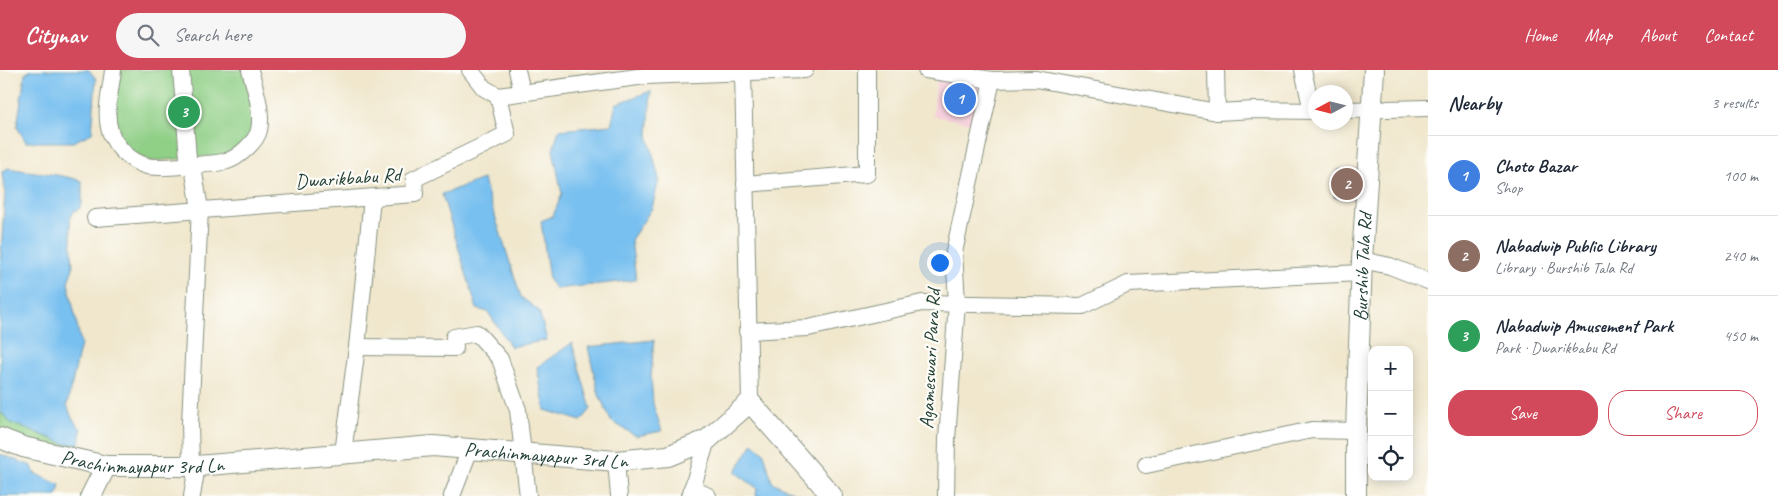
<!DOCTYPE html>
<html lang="en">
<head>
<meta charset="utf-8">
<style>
	body { margin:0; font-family:Caveat,sans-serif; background:#f6f6f7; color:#1f2937 }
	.controls { position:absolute; right:15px; bottom:15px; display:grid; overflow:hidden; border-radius:10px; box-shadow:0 2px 12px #0003 }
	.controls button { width:45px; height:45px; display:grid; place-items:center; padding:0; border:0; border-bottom:1px solid #e0e1e3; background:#fff; color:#1f2937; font:25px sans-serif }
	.compass { position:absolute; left:1308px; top:15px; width:45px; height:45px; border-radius:50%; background:#fff; box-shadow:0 2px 12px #0003; rotate:263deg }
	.you { position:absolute; left:939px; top:192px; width:18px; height:18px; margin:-12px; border:4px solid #fff; border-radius:50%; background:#1a73e8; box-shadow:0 0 0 8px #1a73e833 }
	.badge { display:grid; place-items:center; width:32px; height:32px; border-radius:50%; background:#d1495b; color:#fff; font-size:16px; font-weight:700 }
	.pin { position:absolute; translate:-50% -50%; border:2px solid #fff; box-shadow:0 1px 5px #0006 }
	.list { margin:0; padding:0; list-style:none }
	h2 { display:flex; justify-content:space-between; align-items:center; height:65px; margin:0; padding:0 20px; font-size:21px }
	h2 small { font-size:16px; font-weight:400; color:#747a83 }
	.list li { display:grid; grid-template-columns:32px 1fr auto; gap:15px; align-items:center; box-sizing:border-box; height:80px; padding:0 20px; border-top:1px solid #e0e1e3 }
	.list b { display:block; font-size:19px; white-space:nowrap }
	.list p { margin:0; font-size:16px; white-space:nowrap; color:#747a83 }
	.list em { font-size:16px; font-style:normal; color:#747a83 }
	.actions { display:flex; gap:10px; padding:15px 20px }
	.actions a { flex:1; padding:11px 0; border:1px solid #d1495b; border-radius:20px; text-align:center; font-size:18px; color:#d1495b }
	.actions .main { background:#d1495b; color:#fff }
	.icon { flex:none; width:28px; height:28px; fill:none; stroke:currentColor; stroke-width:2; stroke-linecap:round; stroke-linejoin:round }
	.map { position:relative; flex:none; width:1428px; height:426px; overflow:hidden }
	header { display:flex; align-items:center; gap:30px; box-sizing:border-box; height:70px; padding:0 25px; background:#d1495b; color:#fff }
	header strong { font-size:24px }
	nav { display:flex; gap:28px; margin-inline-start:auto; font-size:18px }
	.search { width:350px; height:45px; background:#f6f6f7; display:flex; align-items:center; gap:12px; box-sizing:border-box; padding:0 18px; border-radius:28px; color:#747a83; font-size:19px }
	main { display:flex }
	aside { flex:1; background:#fff }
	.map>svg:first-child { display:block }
</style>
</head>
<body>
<header>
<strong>Citynav</strong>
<div class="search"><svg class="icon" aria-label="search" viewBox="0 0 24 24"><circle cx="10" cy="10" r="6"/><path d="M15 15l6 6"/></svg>Search here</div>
<nav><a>Home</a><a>Map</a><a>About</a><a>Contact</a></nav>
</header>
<main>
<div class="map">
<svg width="1428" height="426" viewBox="0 0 1428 426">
	<rect width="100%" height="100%" fill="#fdfcf7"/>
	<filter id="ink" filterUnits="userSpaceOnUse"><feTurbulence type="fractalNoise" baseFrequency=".02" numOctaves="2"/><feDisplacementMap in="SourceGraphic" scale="10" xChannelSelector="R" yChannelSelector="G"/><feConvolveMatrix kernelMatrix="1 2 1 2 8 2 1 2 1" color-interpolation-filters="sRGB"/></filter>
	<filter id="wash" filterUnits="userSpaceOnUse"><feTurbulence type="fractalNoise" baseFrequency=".0096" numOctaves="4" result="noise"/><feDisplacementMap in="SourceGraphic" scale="20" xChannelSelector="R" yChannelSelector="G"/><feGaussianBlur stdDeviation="1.12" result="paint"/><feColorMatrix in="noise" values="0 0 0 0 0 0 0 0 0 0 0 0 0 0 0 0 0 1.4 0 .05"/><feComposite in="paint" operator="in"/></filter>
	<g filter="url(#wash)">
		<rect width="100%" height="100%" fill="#f0e7cd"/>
		<!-- built -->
		<path fill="#f5cfdb" d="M 937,5 L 989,12 L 979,54 L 933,46 Z"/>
		<!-- green -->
		<g fill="#8fcf86" stroke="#57865d">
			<path d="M 119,0 L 244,0 L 253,34 L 254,58 L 243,75 L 225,85 L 151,91 L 133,84 L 119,66 L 115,50 Z"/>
			<path d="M 0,341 L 11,353 L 66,374 L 79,374 L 73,384 L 0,363 Z"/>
		</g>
		<!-- water -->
		<g fill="#78c0f0" stroke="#4c7e92">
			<path d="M 31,0 L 89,0 L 96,9 L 92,63 L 73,72 L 26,72 L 17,57 L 25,4 Z"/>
			<path d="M 651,21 L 648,65 L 659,109 L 652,138 L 631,170 L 636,210 L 556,219 L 549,210 L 541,151 L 553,146 L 562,124 L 553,80 L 559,60 L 611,55 L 616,34 Z"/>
			<path d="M 8,98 C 33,103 58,103 82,111 L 82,134 L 79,139 L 74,141 L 70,149 L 73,198 L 68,212 L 81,274 L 67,335 L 72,348 L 81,359 L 79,374 L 66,374 L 11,353 L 0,341 L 0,197 L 5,124 L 2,102 Z"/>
			<path d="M 483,109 L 521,227 L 539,241 L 547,270 L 511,277 L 488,242 L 477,239 L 442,124 Z"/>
			<path d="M 654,270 L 651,307 L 653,334 L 662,361 L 636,366 L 611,351 L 599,325 L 588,277 Z"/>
			<path d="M 572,273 L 591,339 L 581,351 L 545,340 L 537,297 Z"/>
			<path d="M 753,373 L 764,383 L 772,412 L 800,426 L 756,426 L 757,418 L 735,402 Z"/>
			<path d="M 0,384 L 32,396 L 34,403 L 60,415 L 57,426 L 0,426 Z"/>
		</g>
		<g id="blocks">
			<!-- building -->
			<path fill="#c2a0ce" d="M 1356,99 L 1354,129 L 1334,128 L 1336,100 Z"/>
		</g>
	</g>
	<g filter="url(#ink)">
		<use href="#blocks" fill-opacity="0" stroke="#889280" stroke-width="1"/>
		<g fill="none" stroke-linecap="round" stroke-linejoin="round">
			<!-- minor casing -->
			<g stroke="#889280" stroke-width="18">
				<g id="minor">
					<path d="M 113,0 C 111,19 104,42 110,61 C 115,77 131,92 147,96 C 156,99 217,94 227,91 C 238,88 257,71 259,60 C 263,41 255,19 250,0"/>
					<path d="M 181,0 L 188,88 L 189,94 L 193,97 L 200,139 L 190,353 L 191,396"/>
					<path d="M 470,0 L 484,18 L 498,26"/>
					<path d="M 517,0 L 522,22"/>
					<path d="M 743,0 L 750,332"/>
					<path d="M 926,0 L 992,10 L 1036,9 L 1217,42 L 1255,40 L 1316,41"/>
					<path d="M 1216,0 L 1217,42"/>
					<path d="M 1303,0 L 1312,41"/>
					<path d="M 498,26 L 645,6 L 805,0"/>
					<path d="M 1346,40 L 1428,38"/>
					<path d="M 745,114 L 867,104 L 867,0"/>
					<path d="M 95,148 L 415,124 L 414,109 L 507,64 L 498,26"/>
					<path d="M 1362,190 L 1390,196 L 1428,211"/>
					<path d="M 747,261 L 808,258 L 922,233 L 1082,236 L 1128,214 L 1362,203"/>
					<path d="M 357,277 L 455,278 L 454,267 L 477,263 L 500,289 L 518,340 L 528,426"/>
					<path d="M 343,383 L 357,277 L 372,128"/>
					<path d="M 616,391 L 619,426"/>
					<path d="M 1146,395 L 1312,360 L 1356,361"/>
					<path d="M 692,418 L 708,426"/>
					<path d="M 192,426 L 197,396"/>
					<path d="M 452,426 L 470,379"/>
					<path d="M 690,426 L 707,370"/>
					<path d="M 946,426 L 947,369 L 957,233 L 954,182 L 992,10"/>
				</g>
			</g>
			<!-- major casing -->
			<g stroke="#889280" stroke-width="22">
				<g id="major">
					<path id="s1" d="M 0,368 L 23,377 L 106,396 L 197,396 L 433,376 L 616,391 L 668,386 L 707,370 L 750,332 L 832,426"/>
					<path d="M 91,426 L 106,396"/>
					<path id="s2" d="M 1356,426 L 1356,361 L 1362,190 L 1374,0"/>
				</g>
			</g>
			<!-- minor -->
			<use href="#minor" stroke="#fff" stroke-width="16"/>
			<!-- major -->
			<use href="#major" stroke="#fff" stroke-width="20"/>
		</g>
	</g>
	<g text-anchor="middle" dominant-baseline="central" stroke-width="4.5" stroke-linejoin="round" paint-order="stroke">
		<!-- street labels -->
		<g font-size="20" fill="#1f3d34" stroke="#fdfcf7">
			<text transform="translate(348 108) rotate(-4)">Dwarikbabu Rd</text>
			<text stroke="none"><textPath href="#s2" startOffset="229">Burshib Tala Rd</textPath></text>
			<text transform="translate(930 289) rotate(-87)">Agameswari Para Rd</text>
			<text stroke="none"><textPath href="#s1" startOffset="551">Prachinmayapur 3rd Ln</textPath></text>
			<text stroke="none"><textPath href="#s1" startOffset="146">Prachinmayapur 3rd Ln</textPath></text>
		</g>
	</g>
</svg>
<div class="controls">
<button>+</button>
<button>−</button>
<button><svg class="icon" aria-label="locate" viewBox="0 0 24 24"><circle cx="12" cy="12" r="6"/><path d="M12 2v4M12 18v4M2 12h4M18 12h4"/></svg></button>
</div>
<svg class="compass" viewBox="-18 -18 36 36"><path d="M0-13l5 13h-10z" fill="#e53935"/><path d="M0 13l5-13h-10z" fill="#747a83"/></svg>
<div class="you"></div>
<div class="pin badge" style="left:960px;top:29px;background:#3f7fe0">1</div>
<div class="pin badge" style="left:1347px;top:114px;background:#8d6e63">2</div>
<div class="pin badge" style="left:184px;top:42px;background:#2e9e5b">3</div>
</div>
<aside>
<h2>Nearby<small>3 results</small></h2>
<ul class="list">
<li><span class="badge" style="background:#3f7fe0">1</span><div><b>Choto Bazar</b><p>Shop</p></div><em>100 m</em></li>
<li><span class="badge" style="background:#8d6e63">2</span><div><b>Nabadwip Public Library</b><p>Library · Burshib Tala Rd</p></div><em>240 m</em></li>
<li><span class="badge" style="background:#2e9e5b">3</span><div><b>Nabadwip Amusement Park</b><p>Park · Dwarikbabu Rd</p></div><em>450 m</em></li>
</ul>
<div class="actions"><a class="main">Save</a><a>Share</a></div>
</aside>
</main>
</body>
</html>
